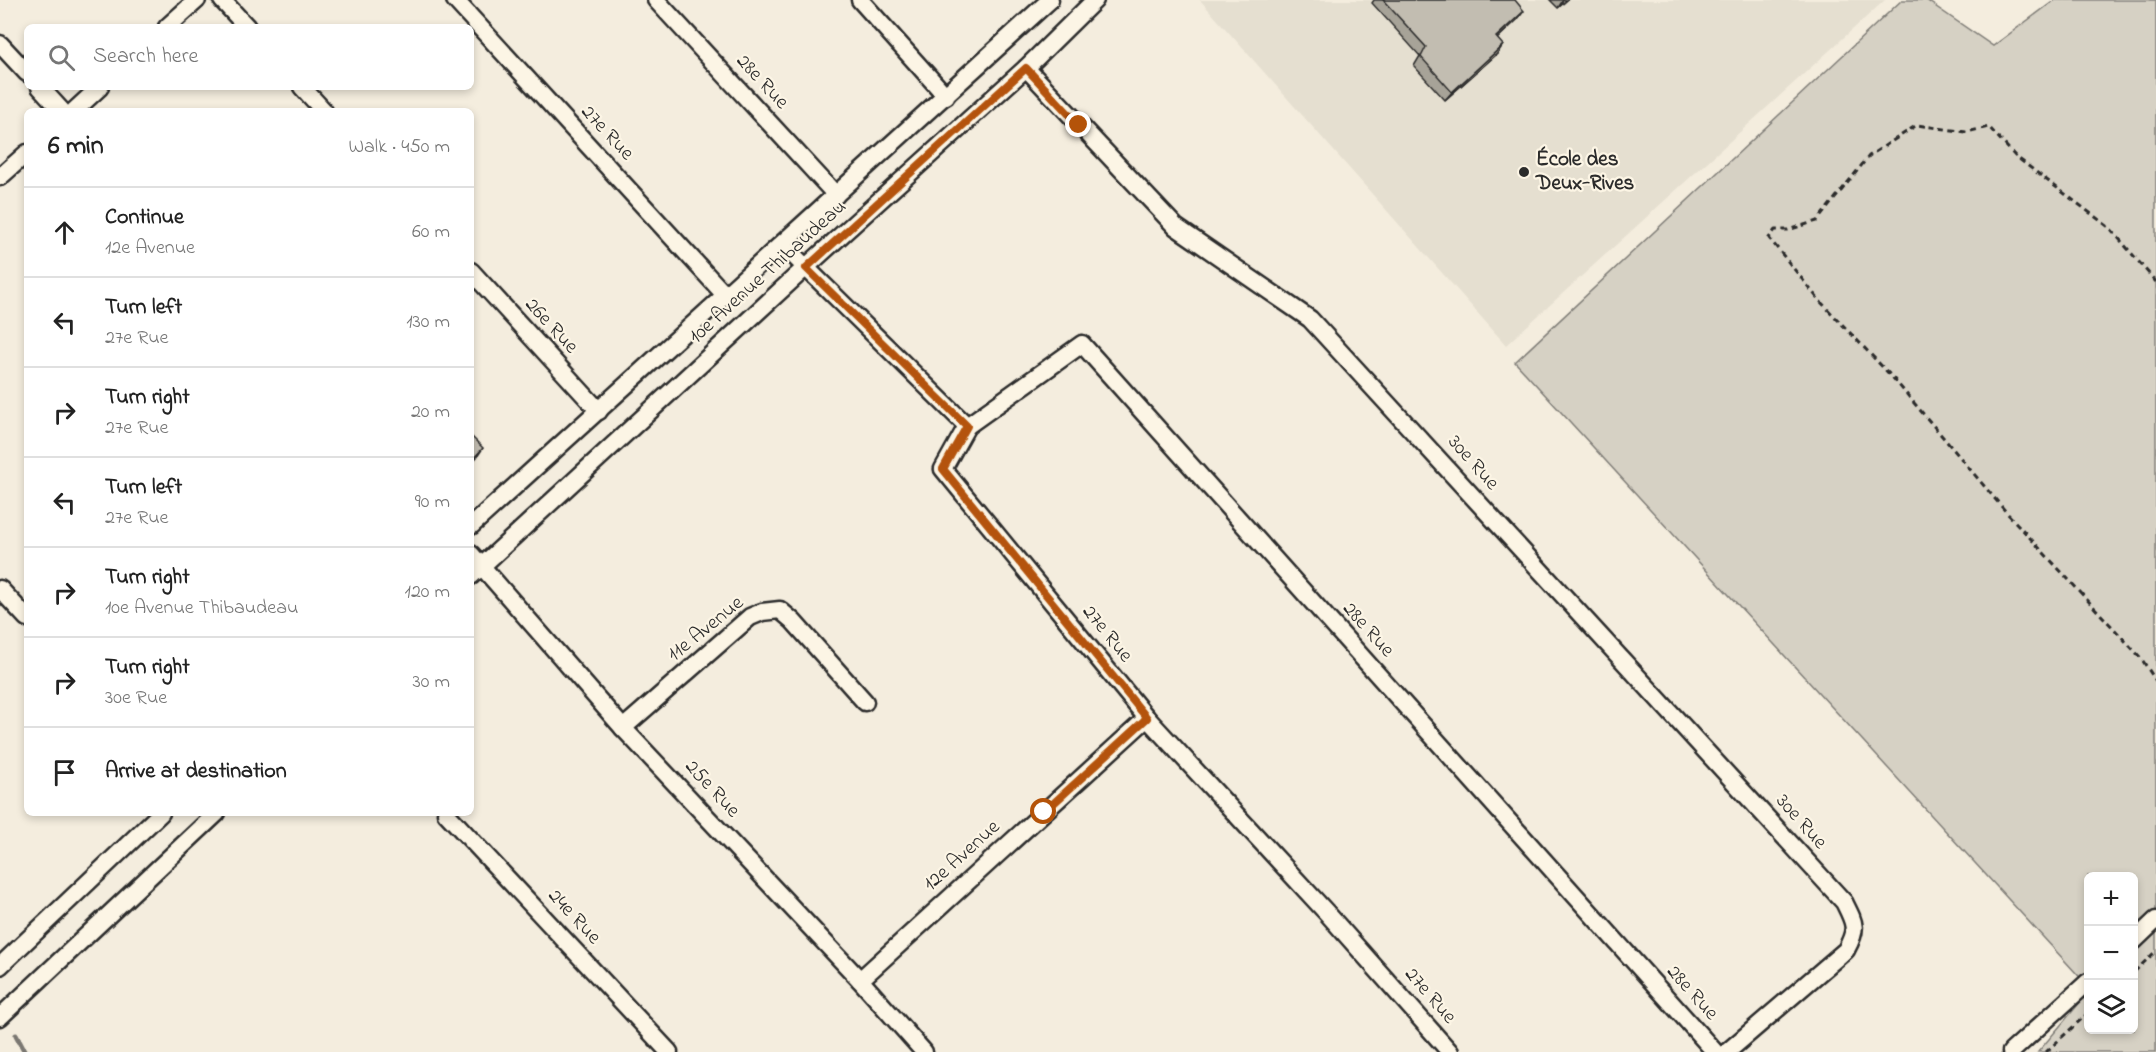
<!DOCTYPE html>
<html lang="en">
<head>
<meta charset="utf-8">
<style>
	body { margin:0; font-family:"Indie Flower",sans-serif; background:#f2f2f2; color:#222 }
	.controls { position:absolute; right:18px; bottom:18px; display:grid; overflow:hidden; border-radius:9px; box-shadow:0 3px 9px #0003 }
	.controls button { width:54px; height:54px; display:grid; place-items:center; padding:0; border:0; border-bottom:2px solid #e0e0e0; background:#fff; color:#222; font:30px sans-serif }
	.stop { position:absolute; width:18px; height:18px; margin:-14px; border:4px solid #b45309; border-radius:50%; background:#fff }
	.stop.end { background:#b45309; border-color:#fff; box-shadow:0 2px 6px #0008 }
	.list { margin:0; padding:0; list-style:none }
	h2 { display:flex; justify-content:space-between; align-items:center; height:78px; margin:0; padding:0 24px; font-size:26px }
	h2 small { font-size:20px; font-weight:400; color:#767676 }
	.list li { display:grid; grid-template-columns:39px 1fr auto; gap:18px; align-items:center; box-sizing:border-box; height:90px; padding:0 24px; border-top:2px solid #e0e0e0 }
	.list b { display:block; font-size:22px; white-space:nowrap }
	.list p { margin:0; font-size:20px; white-space:nowrap; color:#767676 }
	.list em { font-size:20px; font-style:normal; color:#767676 }
	.icon { flex:none; width:33px; height:33px; fill:none; stroke:currentColor; stroke-width:2; stroke-linecap:round; stroke-linejoin:round }
	.map { position:relative; flex:none; width:2156px; height:1052px; overflow:hidden }
	.search { position:absolute; background:#fff; box-shadow:0 3px 9px #0003; left:24px; top:24px; width:450px; height:66px; display:flex; align-items:center; gap:15px; box-sizing:border-box; padding:0 21px; border-radius:9px; color:#767676; font-size:22px }
	.panel { position:absolute; background:#fff; box-shadow:0 3px 9px #0003; left:24px; top:108px; width:450px; height:708px; border-radius:9px }
	.map>svg:first-child { display:block }
</style>
</head>
<body>
<div class="map">
<svg width="2156" height="1052" viewBox="0 0 2156 1052">
	<rect width="100%" height="100%" fill="#f4edde"/>
	<filter id="ink" filterUnits="userSpaceOnUse"><feTurbulence type="fractalNoise" baseFrequency=".0167" numOctaves="2"/><feDisplacementMap in="SourceGraphic" scale="12" xChannelSelector="R" yChannelSelector="G"/><feConvolveMatrix kernelMatrix="1 2 1 2 8 2 1 2 1" color-interpolation-filters="sRGB"/></filter>
	<g filter="url(#ink)">
		<!-- built -->
		<path fill="#e5dfd0" d="M 1200,0 L 1885,0 L 1506,345 Z"/>
		<!-- green -->
		<path fill="#d6d1c4" stroke="#807e78" stroke-width="1.5" d="M 1902,0 L 1926,0 L 1993,46 L 2055,0 L 2156,0 L 2156,1052 L 2038,1052 L 2088,993 L 2088,1030 L 2134,1030 L 2134,876 L 2088,876 L 2088,986 L 1515,362 Z"/>
		<g fill="none" stroke-linecap="round" stroke-linejoin="round">
			<!-- stream -->
			<path stroke="#7a7771" stroke-width="5" d="M 16,1035 L 25,1052"/>
			<!-- minor casing -->
			<g stroke="#2b2b2b" stroke-width="21">
				<g id="minor">
					<path d="M 222,0 L 247,27"/>
					<path d="M 455,0 L 726,296"/>
					<path d="M 656,0 L 836,195"/>
					<path d="M 860,0 L 946,96"/>
					<path d="M 167,27 L 197,0"/>
					<path d="M 0,44 L 27,73"/>
					<path d="M 1026,68 L 1176,227 L 1310,319 L 1844,902 C 1855,924 1858,928 1846,950 L 1727,1052"/>
					<path d="M 40,87 L 62,111"/>
					<path d="M 302,87 L 324,111"/>
					<path d="M 74,111 L 100,87"/>
					<path d="M 0,177 L 27,153"/>
					<path d="M 782,244 L 967,426 L 943,469 L 1147,718 L 1326,912 L 1450,1052"/>
					<path d="M 471,271 L 599,411"/>
					<path d="M 967,426 L 1082,344 L 1715,1052"/>
					<path d="M 471,526 L 1050,0"/>
					<path d="M 471,554 L 623,728 L 860,980 L 924,1052"/>
					<path d="M 471,576 L 805,268 L 1026,68 L 1095,0"/>
					<path d="M 0,589 L 27,618"/>
					<path d="M 623,728 L 750,617 L 762,612 L 780,610 L 793,621 L 865,702"/>
					<path d="M 446,813 L 669,1052"/>
					<path d="M 2134,941 L 2156,920"/>
					<path d="M 0,966 L 161,813"/>
					<path d="M 860,980 L 1147,718"/>
					<path d="M 0,1017 L 217,813"/>
					<path d="M 2011,1052 L 2088,982"/>
				</g>
			</g>
			<!-- path -->
			<g stroke="#2b2b2b" stroke-width="3" stroke-dasharray="6 4.5" stroke-linecap="butt">
				<path d="M 2156,282 L 2110,228 L 2015,156 L 1989,127 L 1966,132 L 1917,125 L 1869,156 L 1817,221 L 1788,230 L 1775,230 L 1769,238 L 1819,300 L 1893,378 L 2007,513 L 2141,658 L 2156,681"/>
				<path d="M 2134,972 L 2156,951"/>
				<path d="M 2046,1052 L 2088,1013"/>
			</g>
			<!-- minor -->
			<use href="#minor" stroke="#fcf5e5" stroke-width="16"/>
		</g>
		<!-- wall -->
		<g fill="#a7a398" stroke="#2b2b2b" stroke-width="1.5">
			<path d="M 1374,0 L 1515,0 L 1518,19 L 1497,39 L 1497,54 L 1445,100 L 1414,66 L 1420,56 L 1372,3 Z"/>
			<path d="M 1550,0 L 1567,0 L 1558,8 Z"/>
		</g>
		<!-- shaded-wall -->
		<g fill="#88847c" stroke="#2b2b2b" stroke-width="1.5">
			<path d="M 1563,0 L 1567,0 L 1558,8 Z"/>
			<path d="M 1524,11 L 1518,19 L 1489,46 L 1496,37 Z"/>
			<path d="M 1503,45 L 1497,54 L 1445,100 L 1452,92 Z"/>
			<path d="M 483,448 L 477,457 L 471,463 L 471,461 Z"/>
		</g>
		<!-- building -->
		<g fill="#c2bdb1" stroke="#2b2b2b" stroke-width="1.5">
			<path d="M 1383,0 L 1515,0 L 1524,11 L 1496,37 L 1503,45 L 1452,92 L 1421,57 L 1426,47 Z"/>
			<path d="M 471,436 L 483,448 L 471,461 Z"/>
		</g>
	</g>
	<g fill="none" stroke-linecap="round" stroke-linejoin="round" filter="url(#ink)">
		<!-- route -->
		<path stroke="#b45309" stroke-width="8" d="M 1044,812 L 1147,718 L 943,469 L 967,426 L 806,268 L 1026,68 L 1079,125"/>
	</g>
	<!-- markers -->
	<circle fill="#2b2b2b" stroke="#fcf5e5" stroke-width="2" cx="1524" cy="172" r="6"/>
	<g text-anchor="middle" dominant-baseline="central" stroke-width="4.5" stroke-linejoin="round" paint-order="stroke">
		<!-- street labels -->
		<g font-size="21" fill="#2b2b2b" stroke="#fcf5e5">
			<text transform="translate(762 82) rotate(47)">28e Rue</text>
			<text transform="translate(607 133) rotate(47)">27e Rue</text>
			<text transform="translate(768 272) rotate(-42)">10e Avenue Thibaudeau</text>
			<text transform="translate(551 326) rotate(47)">26e Rue</text>
			<text transform="translate(1473 463) rotate(48)">30e Rue</text>
			<text transform="translate(706 629) rotate(-39)">11e Avenue</text>
			<text transform="translate(1368 630) rotate(48)">28e Rue</text>
			<text transform="translate(1107 634) rotate(51)">27e Rue</text>
			<text transform="translate(712 789) rotate(47)">25e Rue</text>
			<text transform="translate(1801 822) rotate(48)">30e Rue</text>
			<text transform="translate(962 856) rotate(-42)">12e Avenue</text>
			<text transform="translate(574 917) rotate(47)">24e Rue</text>
			<text transform="translate(1692 993) rotate(48)">28e Rue</text>
			<text transform="translate(1430 996) rotate(49)">27e Rue</text>
		</g>
		<!-- poi labels -->
		<g font-size="21" font-weight="bold" fill="#2b2b2b" stroke="#fcf5e5" text-anchor="start">
			<text x="1536" y="160">École des<tspan x="1536" dy="24">Deux-Rives</tspan></text>
		</g>
	</g>
</svg>
<div class="controls">
<button>+</button>
<button>−</button>
<button><svg class="icon" aria-label="layers" viewBox="0 0 24 24"><path d="M12 4l9 5-9 5-9-5zM3 14l9 5 9-5"/></svg></button>
</div>
<div class="stop" style="left:1044px;top:812px"></div>
<div class="stop end" style="left:1079px;top:125px"></div>
<div class="search"><svg class="icon" aria-label="search" viewBox="0 0 24 24"><circle cx="10" cy="10" r="6"/><path d="M15 15l6 6"/></svg>Search here</div>
<section class="panel">
<h2>6 min<small>Walk · 450 m</small></h2>
<ul class="list">
<li><svg class="icon" aria-label="ahead" viewBox="0 0 24 24"><path d="M12 20V5M6 11l6-6 6 6"/></svg><div><b>Continue</b><p>12e Avenue</p></div><em>60 m</em></li>
<li><svg class="icon" aria-label="left" viewBox="0 0 24 24"><path d="M17 20v-9H6M10 6l-5 5 5 5"/></svg><div><b>Turn left</b><p>27e Rue</p></div><em>130 m</em></li>
<li><svg class="icon" aria-label="right" viewBox="0 0 24 24"><path d="M7 20v-9h11M14 6l5 5-5 5"/></svg><div><b>Turn right</b><p>27e Rue</p></div><em>20 m</em></li>
<li><svg class="icon" aria-label="left" viewBox="0 0 24 24"><path d="M17 20v-9H6M10 6l-5 5 5 5"/></svg><div><b>Turn left</b><p>27e Rue</p></div><em>90 m</em></li>
<li><svg class="icon" aria-label="right" viewBox="0 0 24 24"><path d="M7 20v-9h11M14 6l5 5-5 5"/></svg><div><b>Turn right</b><p>10e Avenue Thibaudeau</p></div><em>120 m</em></li>
<li><svg class="icon" aria-label="right" viewBox="0 0 24 24"><path d="M7 20v-9h11M14 6l5 5-5 5"/></svg><div><b>Turn right</b><p>30e Rue</p></div><em>30 m</em></li>
<li><svg class="icon" aria-label="arrive" viewBox="0 0 24 24"><path d="M6 21V4h12l-3 4 3 4H6"/></svg><div><b>Arrive at destination</b></div></li>
</ul>
</section>
</div>
</body>
</html>
